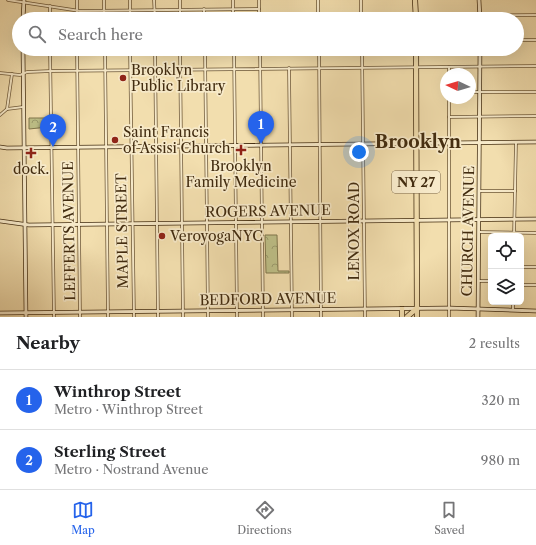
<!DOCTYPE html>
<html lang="en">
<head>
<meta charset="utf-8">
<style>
	body { margin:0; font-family:"Libre Caslon Text",serif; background:#f6f6f6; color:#202124 }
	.controls { position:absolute; right:12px; bottom:12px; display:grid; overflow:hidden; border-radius:6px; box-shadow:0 4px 16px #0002 }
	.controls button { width:36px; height:36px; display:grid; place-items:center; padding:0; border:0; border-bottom:1px solid #e0e0e0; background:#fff; color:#202124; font:20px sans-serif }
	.compass { position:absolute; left:440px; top:68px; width:36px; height:36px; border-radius:50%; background:#fff; box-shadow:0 4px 16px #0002; rotate:274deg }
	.you { position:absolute; left:359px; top:152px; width:14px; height:14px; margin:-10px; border:3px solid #fff; border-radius:50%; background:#1a73e8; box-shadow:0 0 0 6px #1a73e833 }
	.badge { display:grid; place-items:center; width:26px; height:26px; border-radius:50%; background:#2563eb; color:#fff; font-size:13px; font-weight:700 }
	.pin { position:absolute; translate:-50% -33px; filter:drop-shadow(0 1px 2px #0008) }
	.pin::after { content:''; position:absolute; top:21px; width:14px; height:12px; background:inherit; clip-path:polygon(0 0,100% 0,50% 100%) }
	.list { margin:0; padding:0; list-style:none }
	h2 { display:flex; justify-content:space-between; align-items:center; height:52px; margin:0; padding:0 16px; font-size:17px }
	h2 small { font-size:13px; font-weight:400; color:#757577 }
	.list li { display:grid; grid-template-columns:26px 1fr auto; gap:12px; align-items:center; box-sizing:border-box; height:60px; padding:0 16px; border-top:1px solid #e0e0e0 }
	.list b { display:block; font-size:15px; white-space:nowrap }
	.list p { margin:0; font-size:13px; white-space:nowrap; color:#757577 }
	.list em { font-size:13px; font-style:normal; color:#757577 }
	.icon { flex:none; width:22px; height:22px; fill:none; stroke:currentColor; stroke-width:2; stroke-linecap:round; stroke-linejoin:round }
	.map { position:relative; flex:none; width:536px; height:317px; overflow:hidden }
	.search { position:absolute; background:#fff; box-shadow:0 4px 16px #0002; left:12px; right:12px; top:12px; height:44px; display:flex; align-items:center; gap:10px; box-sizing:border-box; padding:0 14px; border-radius:22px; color:#757577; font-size:15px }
	.sheet { height:172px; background:#fff }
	nav { display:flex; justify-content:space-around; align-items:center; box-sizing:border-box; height:56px; border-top:1px solid #e0e0e0; background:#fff; font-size:11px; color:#757577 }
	nav a { display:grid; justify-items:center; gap:2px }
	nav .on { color:#2563eb }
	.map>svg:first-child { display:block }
</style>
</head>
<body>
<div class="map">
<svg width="536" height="317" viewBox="0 0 536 317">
	<defs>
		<pattern id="park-crowns" width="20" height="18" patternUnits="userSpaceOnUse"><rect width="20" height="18" fill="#bec088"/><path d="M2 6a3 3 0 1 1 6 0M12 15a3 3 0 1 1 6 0" fill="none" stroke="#9c9c6e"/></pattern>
	</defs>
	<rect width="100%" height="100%" fill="#f2deae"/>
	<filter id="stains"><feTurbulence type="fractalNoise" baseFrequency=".005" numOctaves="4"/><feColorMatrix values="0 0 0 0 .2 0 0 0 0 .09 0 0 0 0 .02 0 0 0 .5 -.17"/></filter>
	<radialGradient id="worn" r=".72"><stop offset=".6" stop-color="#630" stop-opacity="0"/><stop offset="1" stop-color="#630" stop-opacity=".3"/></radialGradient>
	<!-- park -->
	<g fill="url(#park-crowns)" stroke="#80764c">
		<path d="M 29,118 L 48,118 L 48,127 L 29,129 Z"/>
		<path d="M 265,235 L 277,235 L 278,271 L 289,271 L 289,273 L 266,273 Z"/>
	</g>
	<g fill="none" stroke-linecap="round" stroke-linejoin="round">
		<!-- street casing -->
		<g stroke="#6e5838" stroke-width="3.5">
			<g id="street">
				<path d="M 8,0 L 80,11 L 259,9"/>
				<path d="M 77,0 L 77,19"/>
				<path d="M 104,0 L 104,19"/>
				<path d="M 130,0 L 130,19"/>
				<path d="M 154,0 L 155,19"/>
				<path d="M 180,0 L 180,19"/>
				<path d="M 233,0 L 233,19"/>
				<path d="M 259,0 L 259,19"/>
				<path d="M 318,0 L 318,19"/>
				<path d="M 361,0 L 361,19"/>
				<path d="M 50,6 L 50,19"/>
				<path d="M 204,9 L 204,19"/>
				<path d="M 361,17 L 536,15"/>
				<path d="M 517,40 L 536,40"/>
				<path d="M 50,49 L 54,317"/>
				<path d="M 77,49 L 80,317"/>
				<path d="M 105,49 L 108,317"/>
				<path d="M 130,49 L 134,317"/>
				<path d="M 155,49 L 158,317"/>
				<path d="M 180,49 L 183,317"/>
				<path d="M 205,49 L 208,317"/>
				<path d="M 234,49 L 237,317"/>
				<path d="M 260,49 L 263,317"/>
				<path d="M 319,49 L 321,317"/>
				<path d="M 362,49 L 365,317"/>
				<path d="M 289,68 L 292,317"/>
				<path d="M 0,73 L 20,75 L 27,72 L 51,71 L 536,66"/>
				<path d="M 449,74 L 449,67"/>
				<path d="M 470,92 L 536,92"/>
				<path d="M 7,109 L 12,74"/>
				<path d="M 0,115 L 7,109 L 23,107"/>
				<path d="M 449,117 L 536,116"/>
				<path d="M 480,191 L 515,191"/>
				<path d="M 479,232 L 536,233"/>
				<path d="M 514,236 L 516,142"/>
				<path d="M 521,267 L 536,267"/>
				<path d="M 478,281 L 491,281"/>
				<path d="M 521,285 L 536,285"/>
				<path d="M 513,302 L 513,310"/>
				<path d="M 449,317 L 449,98"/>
			</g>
		</g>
		<!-- secondary casing -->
		<g stroke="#422c10" stroke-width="4.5">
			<g id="secondary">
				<path d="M 479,0 L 480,19"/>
				<path d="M 23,19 L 24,0"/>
				<path d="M 23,49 L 26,317"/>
				<path d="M 0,147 L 7,148 L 536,142"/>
				<path d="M 0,221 L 29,225 L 536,219"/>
				<path d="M 0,313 L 449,308 L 536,311"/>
				<path d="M 478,317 L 480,49"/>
			</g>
		</g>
		<!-- highway casing -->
		<g stroke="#422c10" stroke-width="6">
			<g id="highway">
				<path d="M 415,0 L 416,19"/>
				<path d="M 416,49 L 417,317"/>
				<path d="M 402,309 L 402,317"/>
				<path d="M 407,317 L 416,309"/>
			</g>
		</g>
		<!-- street -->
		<use href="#street" stroke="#f7eaca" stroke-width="2"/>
		<!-- secondary -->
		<use href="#secondary" stroke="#f7eaca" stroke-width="3"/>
		<!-- highway -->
		<use href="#highway" stroke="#f2deae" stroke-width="4.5"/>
	</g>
	<!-- markers -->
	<g fill="#8f2418" stroke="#f7eaca" stroke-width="1.5">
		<circle cx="123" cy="78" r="4"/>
		<circle cx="115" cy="140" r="4"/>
		<path d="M239 144h4v4h4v4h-4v4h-4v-4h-4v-4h4z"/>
		<path d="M29 147h4v4h4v4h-4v4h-4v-4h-4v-4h4z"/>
		<circle cx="162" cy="236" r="4"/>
	</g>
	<g text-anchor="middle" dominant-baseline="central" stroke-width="3.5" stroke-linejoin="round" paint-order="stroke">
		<!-- shield labels -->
		<rect fill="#f7eaca" stroke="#786548" stroke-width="1" x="392" y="171" width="48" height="22" rx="3"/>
		<g font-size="13" font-weight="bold" fill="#422c10">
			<text x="416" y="182">NY 27</text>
		</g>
		<!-- poi labels -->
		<g font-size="14" fill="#422c10" stroke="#f7eaca" text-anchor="start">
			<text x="131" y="70">Brooklyn<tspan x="131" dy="16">Public Library</tspan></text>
			<text x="123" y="132">Saint Francis<tspan x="123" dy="16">of Assisi Church</tspan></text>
			<text x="241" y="166" text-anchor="middle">Brooklyn<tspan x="241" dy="16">Family Medicine</tspan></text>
			<text x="31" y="169" text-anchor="middle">dock.</text>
			<text x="170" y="236">VeroyogaNYC</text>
		</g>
		<!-- street labels -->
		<g font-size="14" fill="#422c10" stroke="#f7eaca">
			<text transform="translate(268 211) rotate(-1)">ROGERS AVENUE</text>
			<text transform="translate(69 231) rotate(-91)">LEFFERTS AVENUE</text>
			<text transform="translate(122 231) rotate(-91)">MAPLE STREET</text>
			<text transform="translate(354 231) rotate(-90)">LENOX ROAD</text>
			<text transform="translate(468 231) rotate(-89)">CHURCH AVENUE</text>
			<text transform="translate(268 299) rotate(-1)">BEDFORD AVENUE</text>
		</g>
		<!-- district labels -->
		<g font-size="18" font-weight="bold" fill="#422c10" stroke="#f7eaca">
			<text x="418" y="142">Brooklyn</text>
		</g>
	</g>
	<rect width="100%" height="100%" filter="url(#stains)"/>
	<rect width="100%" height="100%" fill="url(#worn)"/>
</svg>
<div class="controls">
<button><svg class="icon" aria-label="locate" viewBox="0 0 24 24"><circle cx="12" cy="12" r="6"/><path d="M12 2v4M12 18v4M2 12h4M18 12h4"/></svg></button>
<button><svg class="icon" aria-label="layers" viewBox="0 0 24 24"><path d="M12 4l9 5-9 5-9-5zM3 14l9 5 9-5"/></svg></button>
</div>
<svg class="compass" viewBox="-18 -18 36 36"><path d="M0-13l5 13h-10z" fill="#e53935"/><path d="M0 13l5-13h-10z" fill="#757577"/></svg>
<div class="you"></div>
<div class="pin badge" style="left:261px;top:144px">1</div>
<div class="pin badge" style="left:53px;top:147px">2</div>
<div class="search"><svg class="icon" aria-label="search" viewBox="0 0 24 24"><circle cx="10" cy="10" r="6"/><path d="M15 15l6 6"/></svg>Search here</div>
</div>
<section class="sheet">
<h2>Nearby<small>2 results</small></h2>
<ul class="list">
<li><span class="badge">1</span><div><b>Winthrop Street</b><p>Metro · Winthrop Street</p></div><em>320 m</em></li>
<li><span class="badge">2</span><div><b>Sterling Street</b><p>Metro · Nostrand Avenue</p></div><em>980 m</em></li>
</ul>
</section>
<nav>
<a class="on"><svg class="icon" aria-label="map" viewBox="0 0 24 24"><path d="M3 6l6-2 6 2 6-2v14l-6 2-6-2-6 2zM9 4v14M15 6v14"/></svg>Map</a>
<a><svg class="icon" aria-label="directions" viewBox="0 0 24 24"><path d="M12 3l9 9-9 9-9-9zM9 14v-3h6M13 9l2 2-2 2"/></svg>Directions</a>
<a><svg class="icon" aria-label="saved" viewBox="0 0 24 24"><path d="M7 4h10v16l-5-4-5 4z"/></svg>Saved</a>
</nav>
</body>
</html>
